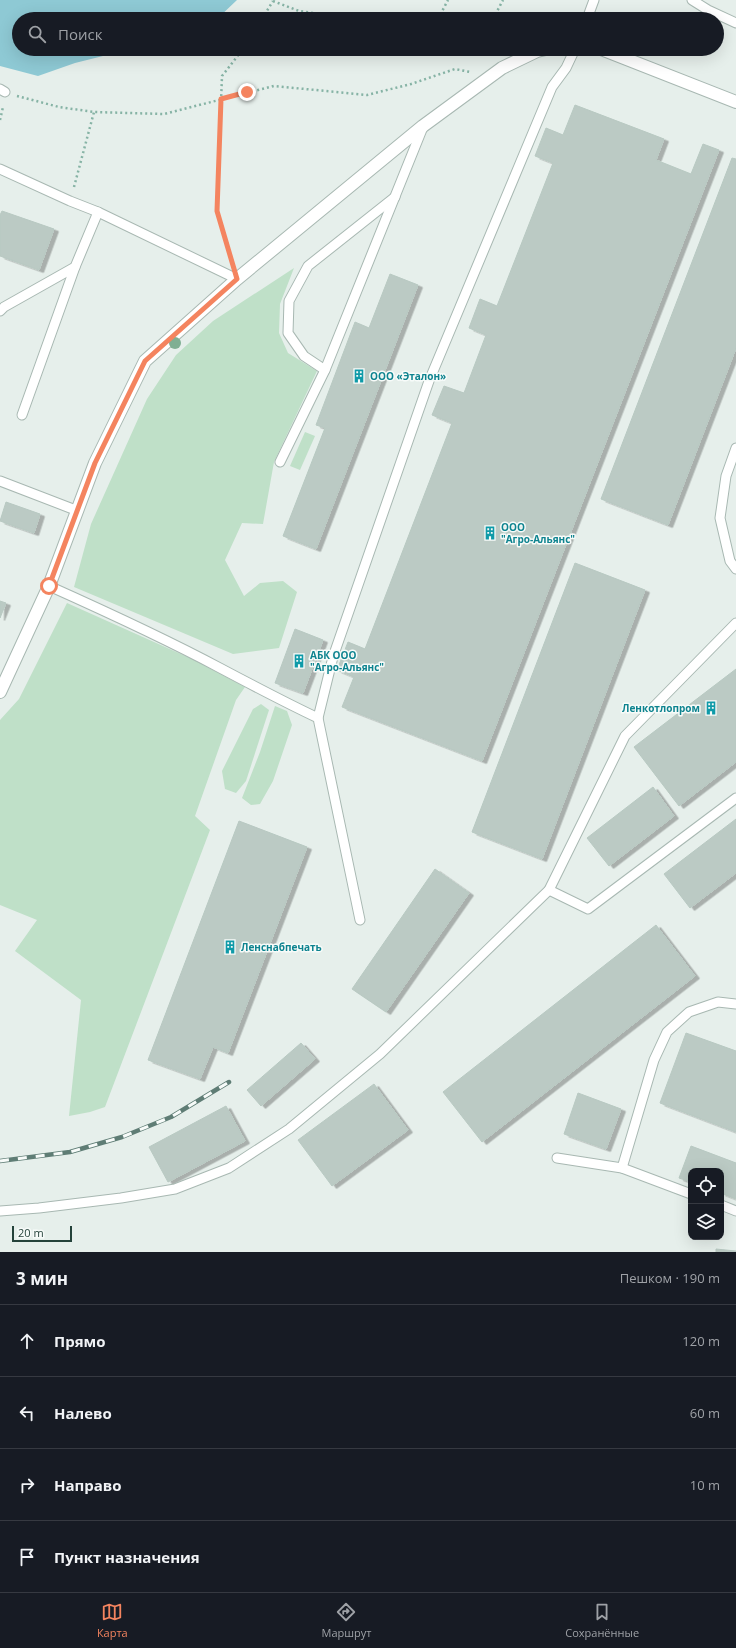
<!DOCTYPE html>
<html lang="ru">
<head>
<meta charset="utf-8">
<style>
	body { margin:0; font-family:"Open Sans",sans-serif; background:#242831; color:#f1f3f6 }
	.controls { position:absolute; right:12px; bottom:12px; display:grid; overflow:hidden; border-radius:8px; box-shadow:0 4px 16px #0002 }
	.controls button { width:36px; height:36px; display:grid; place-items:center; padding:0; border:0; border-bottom:1px solid #363941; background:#171b24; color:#f1f3f6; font:20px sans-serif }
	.scale { position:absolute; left:12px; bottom:10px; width:60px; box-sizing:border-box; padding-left:4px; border:2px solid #24423a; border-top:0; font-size:11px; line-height:14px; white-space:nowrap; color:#24423a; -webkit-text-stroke:3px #f7fbf9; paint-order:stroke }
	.stop { position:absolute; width:12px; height:12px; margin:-9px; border:3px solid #f4845f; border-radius:50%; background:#fff }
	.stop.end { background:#f4845f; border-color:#fff; box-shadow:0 1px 4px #0008 }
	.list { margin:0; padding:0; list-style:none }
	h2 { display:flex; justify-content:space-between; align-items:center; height:52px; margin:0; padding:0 16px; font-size:17px }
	h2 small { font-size:13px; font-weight:400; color:#9ea1a6 }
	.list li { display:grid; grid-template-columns:26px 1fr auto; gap:12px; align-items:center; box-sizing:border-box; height:72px; padding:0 16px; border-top:1px solid #363941 }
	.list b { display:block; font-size:15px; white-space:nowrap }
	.list em { font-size:13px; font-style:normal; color:#9ea1a6 }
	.icon { flex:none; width:22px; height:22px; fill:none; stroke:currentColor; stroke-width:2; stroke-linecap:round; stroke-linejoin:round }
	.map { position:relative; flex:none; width:736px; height:1252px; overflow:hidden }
	.search { position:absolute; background:#171b24; box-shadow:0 4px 16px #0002; left:12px; right:12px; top:12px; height:44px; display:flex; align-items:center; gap:10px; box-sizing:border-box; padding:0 14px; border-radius:22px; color:#9ea1a6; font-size:15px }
	.sheet { height:340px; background:#171b24 }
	nav { display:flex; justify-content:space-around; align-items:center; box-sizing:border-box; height:56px; border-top:1px solid #363941; background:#171b24; font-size:11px; color:#9ea1a6 }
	nav a { display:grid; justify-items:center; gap:2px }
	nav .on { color:#f4845f }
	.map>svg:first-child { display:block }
</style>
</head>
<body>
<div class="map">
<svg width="736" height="1252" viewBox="0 0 736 1252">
	<defs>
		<filter id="shadow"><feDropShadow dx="4.5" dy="2.5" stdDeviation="0" flood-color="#0004"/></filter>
	</defs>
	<rect width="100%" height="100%" fill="#e6efeb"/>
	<!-- green -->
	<g fill="#bfe0c8">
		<path d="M 294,268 L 280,304 L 279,333 L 288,353 L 317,371 L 274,462 L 263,524 L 242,523 L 225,560 L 244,596 L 260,583 L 283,581 L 297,592 L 279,648 L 233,654 L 74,587 L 91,524 L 147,399 L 176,355 L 213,321 Z"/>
		<path d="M 305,432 L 315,436 L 300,470 L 290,466 Z"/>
		<path d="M 67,603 L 192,659 L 245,687 L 236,700 L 195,816 L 210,830 L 105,1107 L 90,1112 L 69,1116 L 81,1000 L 15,951 L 37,920 L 0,905 L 0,720 L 19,699 Z"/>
		<path d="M 261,704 L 269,710 L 246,781 L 236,793 L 225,789 L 222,771 L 253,709 Z"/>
		<path d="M 275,706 L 287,711 L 292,725 L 273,781 L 260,804 L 251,805 L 242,798 L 260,752 Z"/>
	</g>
	<!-- water -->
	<path fill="#8ec9d4" d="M 0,0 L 237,0 L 217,19 L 19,19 L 19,49 L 166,49 L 161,51 L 137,55 L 103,56 L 75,63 L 38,76 L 0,66 Z"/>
	<!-- building -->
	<g fill="#bbcac4" stroke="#b8c9c2" filter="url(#shadow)">
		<path d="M 575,105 L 664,139 L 656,160 L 691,174 L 703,144 L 719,150 L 482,761 L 342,707 L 354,677 L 337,670 L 348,642 L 365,649 L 452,423 L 432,415 L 444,386 L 464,393 L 486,335 L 469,328 L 480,299 L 497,306 L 553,163 L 535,156 L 546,128 L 563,135 Z"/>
		<path d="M 732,158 L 736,159 L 736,348 L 668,525 L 601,499 Z"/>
		<path d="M 2,211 L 54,229 L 39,270 L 0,256 L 0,215 Z"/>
		<path d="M 390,274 L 418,285 L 316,549 L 283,536 L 325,428 L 316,425 L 355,322 L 369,328 Z"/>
		<path d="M 6,502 L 40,514 L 34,533 L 0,521 Z"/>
		<path d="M 575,563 L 645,590 L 542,859 L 472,832 Z"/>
		<path d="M 0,601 L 6,603 L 0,618 Z"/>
		<path d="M 295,629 L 323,640 L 303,693 L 275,683 Z"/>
		<path d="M 736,669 L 736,762 L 679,806 L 634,747 Z"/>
		<path d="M 653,787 L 674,816 L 609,866 L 587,838 Z"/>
		<path d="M 736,819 L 736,873 L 690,908 L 664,874 Z"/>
		<path d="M 239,821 L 307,847 L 228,1053 L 213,1047 L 200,1079 L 148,1060 Z"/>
		<path d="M 435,869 L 469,893 L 386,1012 L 352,989 Z"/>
		<path d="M 656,925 L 695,976 L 482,1142 L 443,1092 Z"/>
		<path d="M 686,1033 L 736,1051 L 736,1132 L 660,1103 Z"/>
		<path d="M 301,1043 L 315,1059 L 261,1106 L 247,1090 Z"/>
		<path d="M 374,1084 L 408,1130 L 332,1186 L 298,1140 Z"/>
		<path d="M 578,1093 L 621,1109 L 606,1149 L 564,1134 Z"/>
		<path d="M 226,1106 L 245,1141 L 168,1182 L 149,1147 Z"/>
		<path d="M 691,1146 L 736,1163 L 736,1199 L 721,1193 L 721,1171 L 691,1171 L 691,1182 L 679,1178 Z"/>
		<path d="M 716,1249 L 736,1251 L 736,1252 L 716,1252 Z"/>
	</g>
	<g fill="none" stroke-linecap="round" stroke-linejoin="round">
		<!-- lane casing -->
		<g stroke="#a8b8b2" stroke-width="11">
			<g id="lane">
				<path d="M 692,0 L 708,10 L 736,23"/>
				<path d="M 587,19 L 594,0"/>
				<path d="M 0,89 L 5,92"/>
				<path d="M 0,169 L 70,201 L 98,212 L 237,279"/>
				<path d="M 0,311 L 4,307 L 75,267 L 98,212"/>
				<path d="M 325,370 L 304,356 L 288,333 L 289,301 L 308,266 L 395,197"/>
				<path d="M 22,415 L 75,267"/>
				<path d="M 736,448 L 726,476 L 720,518 L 730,561 L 736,569"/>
				<path d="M 280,462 L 325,370 L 423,127"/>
				<path d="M 0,481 L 78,511"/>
				<path d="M 49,586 C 107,612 164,638 220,668 C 252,685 284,702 318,718 L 360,920"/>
				<path d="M 318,718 L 333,657 L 429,381 L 552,87 L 566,68 L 575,49"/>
				<path d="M 549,890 L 588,909 L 736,798"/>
				<path d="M 557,1158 L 622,1168 L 691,1194"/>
				<path d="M 622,1168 L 654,1060 L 667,1032 L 689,1012 L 718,1002 L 736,1004"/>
				<path d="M 721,1205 L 736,1211"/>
				<path d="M 0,1211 L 39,1208 L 121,1198 L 175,1189 L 229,1168 L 289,1129 L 380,1054 L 549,890 L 625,736 L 736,623"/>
			</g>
		</g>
		<!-- street casing -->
		<g stroke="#a8b8b2" stroke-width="14">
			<g id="street">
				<path d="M 601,49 L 736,102"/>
				<path d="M 0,692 L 49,586 L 95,463 L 145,361 L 237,279 L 423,126 L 502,68 L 537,51 L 546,49"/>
			</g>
		</g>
		<!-- path -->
		<g stroke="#86b3a5" stroke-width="2.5" stroke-dasharray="2 3" stroke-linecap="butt">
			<path d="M 273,1 L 299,11 L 353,19"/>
			<path d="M 262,19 L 273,1"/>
			<path d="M 438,19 L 448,0"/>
			<path d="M 493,19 L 503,0"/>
			<path d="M 490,49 L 494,55"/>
			<path d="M 17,96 L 59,107 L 94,112 L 164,114 L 274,86 L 367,95 L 411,84 L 455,69 L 470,72"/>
			<path d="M 0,120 L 3,107"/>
			<path d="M 74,187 L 94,112"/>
			<path d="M 231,259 L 217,211 L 222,76 L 243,49"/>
		</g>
		<!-- lane -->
		<use href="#lane" stroke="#fff" stroke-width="9"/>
		<!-- street -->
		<use href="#street" stroke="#fff" stroke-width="12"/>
		<!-- rail casing -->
		<g stroke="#5f7d75" stroke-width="4.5">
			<path id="rail" d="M 0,1161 L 70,1152 L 122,1137 L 171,1117 L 229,1082"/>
		</g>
		<!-- rail -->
		<use href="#rail" stroke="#f7fbf9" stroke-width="3" stroke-dasharray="9" stroke-linecap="butt"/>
	</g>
	<!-- trees -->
	<circle fill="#80af93" cx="175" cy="343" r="6"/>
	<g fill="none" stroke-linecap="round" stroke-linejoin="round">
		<!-- route -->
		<path stroke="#f4845f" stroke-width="5" d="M 49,586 L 95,463 L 145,361 L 237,279 L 217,211 L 221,99 L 247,92"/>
	</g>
	<!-- icons -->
	<defs>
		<g id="building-bare" transform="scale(1.08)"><path d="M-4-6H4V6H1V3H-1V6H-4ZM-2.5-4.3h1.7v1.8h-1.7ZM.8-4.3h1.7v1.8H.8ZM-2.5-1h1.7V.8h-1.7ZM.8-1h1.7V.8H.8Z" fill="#0f9aa8" stroke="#f7fbf9" stroke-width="2.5" paint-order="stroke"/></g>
	</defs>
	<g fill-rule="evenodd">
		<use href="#building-bare" x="359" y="376"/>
		<use href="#building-bare" x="490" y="533"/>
		<use href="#building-bare" x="299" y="661"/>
		<use href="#building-bare" x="711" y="708"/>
		<use href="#building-bare" x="230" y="947"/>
	</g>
	<g text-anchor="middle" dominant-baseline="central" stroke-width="3" stroke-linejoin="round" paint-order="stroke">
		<!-- culture labels -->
		<g font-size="10" font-weight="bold" fill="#0d838f" stroke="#f7fbf9" text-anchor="start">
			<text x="370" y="376">ООО «Эталон»</text>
			<text x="501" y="527">ООО<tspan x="501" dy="12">"Агро-Альянс"</tspan></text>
			<text x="310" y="655">АБК ООО<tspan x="310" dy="12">"Агро-Альянс"</tspan></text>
			<text x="700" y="708" text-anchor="end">Ленкотлопром</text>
			<text x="241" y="947">Ленснабпечать</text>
		</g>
	</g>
</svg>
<div class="controls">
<button><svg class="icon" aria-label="locate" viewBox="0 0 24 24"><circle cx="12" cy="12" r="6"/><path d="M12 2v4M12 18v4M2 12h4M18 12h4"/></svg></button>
<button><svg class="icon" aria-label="layers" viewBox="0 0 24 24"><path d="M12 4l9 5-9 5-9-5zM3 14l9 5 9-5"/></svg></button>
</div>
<div class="scale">20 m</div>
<div class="stop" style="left:49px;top:586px"></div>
<div class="stop end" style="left:247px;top:92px"></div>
<div class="search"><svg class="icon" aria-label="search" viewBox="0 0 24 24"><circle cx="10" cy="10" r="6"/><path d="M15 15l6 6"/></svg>Поиск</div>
</div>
<section class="sheet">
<h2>3 мин<small>Пешком · 190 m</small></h2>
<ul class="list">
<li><svg class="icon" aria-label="ahead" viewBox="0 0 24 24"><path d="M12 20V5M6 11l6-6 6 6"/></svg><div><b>Прямо</b></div><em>120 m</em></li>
<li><svg class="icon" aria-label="left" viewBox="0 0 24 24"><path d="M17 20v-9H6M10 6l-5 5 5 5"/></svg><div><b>Налево</b></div><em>60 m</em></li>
<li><svg class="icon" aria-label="right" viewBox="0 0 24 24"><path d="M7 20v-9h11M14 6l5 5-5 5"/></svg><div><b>Направо</b></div><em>10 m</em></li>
<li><svg class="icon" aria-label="arrive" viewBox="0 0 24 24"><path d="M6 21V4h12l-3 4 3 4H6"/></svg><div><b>Пункт назначения</b></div></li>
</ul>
</section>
<nav>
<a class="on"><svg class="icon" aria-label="map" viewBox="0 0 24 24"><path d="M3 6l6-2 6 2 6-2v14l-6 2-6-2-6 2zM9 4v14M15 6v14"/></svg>Карта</a>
<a><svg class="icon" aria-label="directions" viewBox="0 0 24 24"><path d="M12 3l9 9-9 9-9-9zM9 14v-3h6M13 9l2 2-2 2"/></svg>Маршрут</a>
<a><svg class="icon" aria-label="saved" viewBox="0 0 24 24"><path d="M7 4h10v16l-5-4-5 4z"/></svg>Сохранённые</a>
</nav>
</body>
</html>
